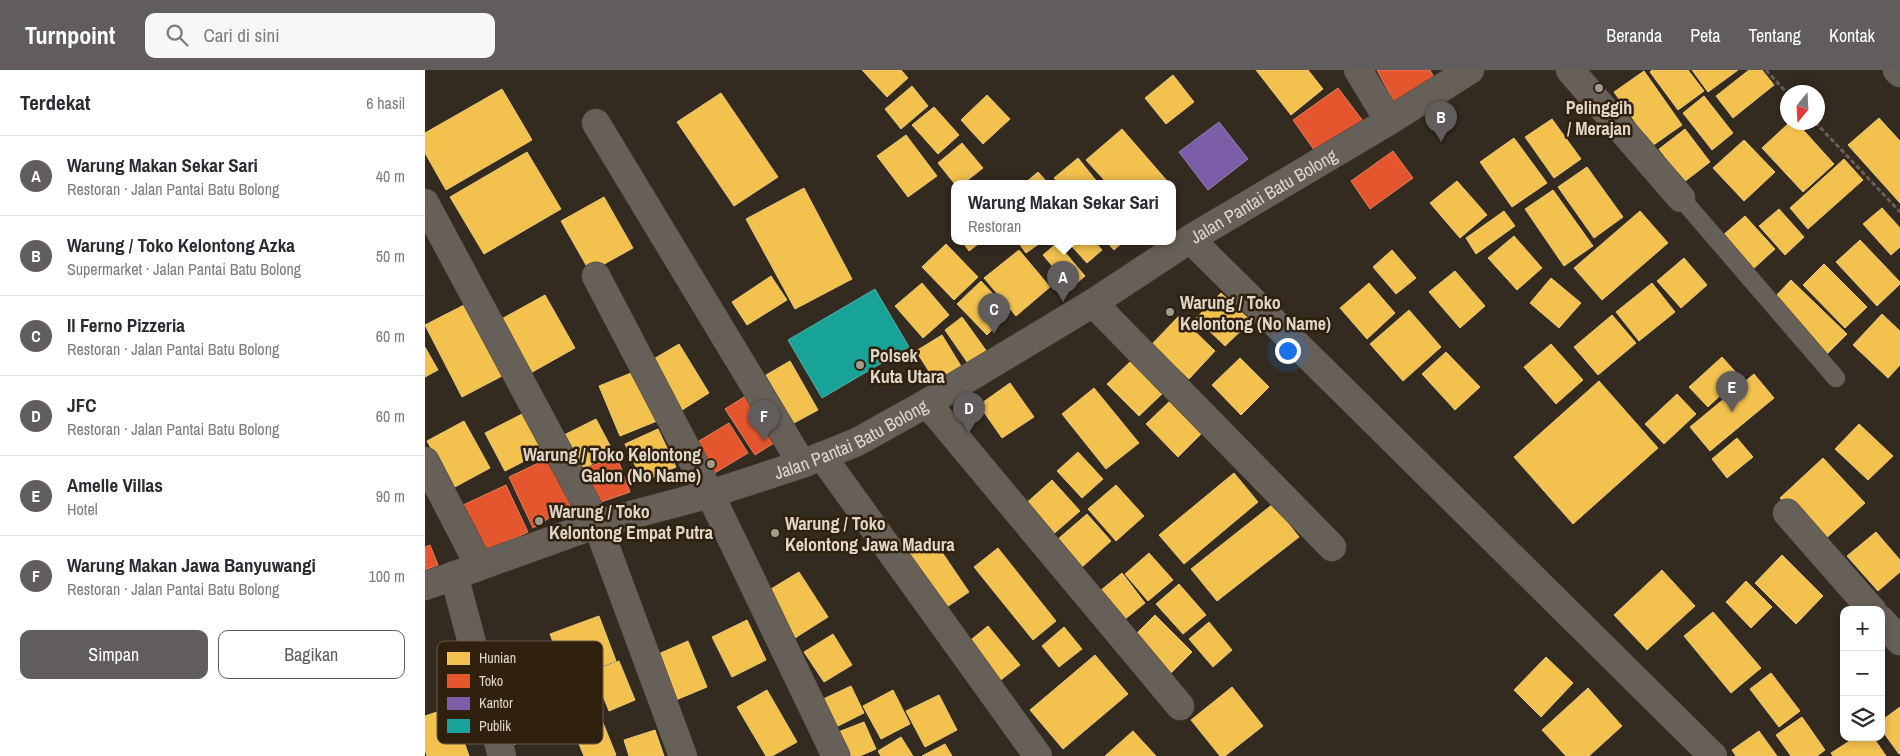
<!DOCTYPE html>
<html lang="id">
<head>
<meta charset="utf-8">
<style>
	body { margin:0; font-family:"Archivo Narrow",sans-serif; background:#f7f7f7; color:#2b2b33 }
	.controls { position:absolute; right:15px; bottom:15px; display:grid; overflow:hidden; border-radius:10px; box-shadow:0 2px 8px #0003 }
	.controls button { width:45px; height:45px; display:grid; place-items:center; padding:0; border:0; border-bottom:1px solid #e1e1e2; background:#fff; color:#2b2b33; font:25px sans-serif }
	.compass { position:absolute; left:1355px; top:15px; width:45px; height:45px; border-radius:50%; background:#fff; box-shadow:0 2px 8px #0003; rotate:198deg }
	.you { position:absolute; left:862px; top:280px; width:18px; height:18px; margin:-12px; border:4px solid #fff; border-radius:50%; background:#1a73e8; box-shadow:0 0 0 8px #1a73e833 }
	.badge { display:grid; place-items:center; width:32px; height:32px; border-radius:50%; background:#615d5c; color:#fff; font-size:16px; font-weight:700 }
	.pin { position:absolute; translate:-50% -41px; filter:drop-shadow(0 1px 2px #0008) }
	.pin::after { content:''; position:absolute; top:26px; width:18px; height:15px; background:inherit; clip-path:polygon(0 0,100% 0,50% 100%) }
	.popup { position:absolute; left:526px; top:110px; width:225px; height:65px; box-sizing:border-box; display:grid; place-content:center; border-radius:10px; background:#fff; filter:drop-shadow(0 1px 4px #0005); font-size:16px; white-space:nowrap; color:#7c7c81 }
	.popup b { font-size:19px; color:#2b2b33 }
	.popup::after { content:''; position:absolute; left:50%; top:100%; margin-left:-10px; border:10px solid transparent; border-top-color:#fff }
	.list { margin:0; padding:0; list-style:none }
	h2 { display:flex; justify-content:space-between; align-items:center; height:65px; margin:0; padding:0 20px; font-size:21px }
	h2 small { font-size:16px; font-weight:400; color:#7c7c81 }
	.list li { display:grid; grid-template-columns:32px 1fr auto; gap:15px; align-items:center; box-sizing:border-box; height:80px; padding:0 20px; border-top:1px solid #e1e1e2 }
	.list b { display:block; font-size:19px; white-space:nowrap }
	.list p { margin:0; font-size:16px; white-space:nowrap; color:#7c7c81 }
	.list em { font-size:16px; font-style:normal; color:#7c7c81 }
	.actions { display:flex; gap:10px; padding:15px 20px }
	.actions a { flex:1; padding:11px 0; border:1px solid #615d5c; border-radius:10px; text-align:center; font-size:18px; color:#615d5c }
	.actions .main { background:#615d5c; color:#fff }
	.icon { flex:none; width:28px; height:28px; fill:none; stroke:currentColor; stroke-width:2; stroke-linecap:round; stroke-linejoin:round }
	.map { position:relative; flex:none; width:1475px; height:686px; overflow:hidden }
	header { display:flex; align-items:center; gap:30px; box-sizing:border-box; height:70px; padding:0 25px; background:#615d5c; color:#fff }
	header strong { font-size:24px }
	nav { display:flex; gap:28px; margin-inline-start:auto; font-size:18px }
	.search { width:350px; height:45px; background:#f7f7f7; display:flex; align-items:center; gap:12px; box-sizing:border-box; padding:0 18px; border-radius:10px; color:#7c7c81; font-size:19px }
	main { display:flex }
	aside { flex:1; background:#fff }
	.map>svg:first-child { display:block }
</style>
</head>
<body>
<header>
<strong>Turnpoint</strong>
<div class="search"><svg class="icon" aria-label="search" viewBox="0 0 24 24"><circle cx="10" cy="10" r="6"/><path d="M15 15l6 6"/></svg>Cari di sini</div>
<nav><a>Beranda</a><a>Peta</a><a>Tentang</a><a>Kontak</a></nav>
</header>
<main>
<aside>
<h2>Terdekat<small>6 hasil</small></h2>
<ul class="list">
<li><span class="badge">A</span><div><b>Warung Makan Sekar Sari</b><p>Restoran · Jalan Pantai Batu Bolong</p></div><em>40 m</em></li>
<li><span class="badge">B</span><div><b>Warung / Toko Kelontong Azka</b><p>Supermarket · Jalan Pantai Batu Bolong</p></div><em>50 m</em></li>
<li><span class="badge">C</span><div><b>Il Ferno Pizzeria</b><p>Restoran · Jalan Pantai Batu Bolong</p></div><em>60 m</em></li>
<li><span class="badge">D</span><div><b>JFC</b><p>Restoran · Jalan Pantai Batu Bolong</p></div><em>60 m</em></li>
<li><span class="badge">E</span><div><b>Amelle Villas</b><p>Hotel</p></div><em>90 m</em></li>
<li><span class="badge">F</span><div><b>Warung Makan Jawa Banyuwangi</b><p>Restoran · Jalan Pantai Batu Bolong</p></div><em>100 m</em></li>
</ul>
<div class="actions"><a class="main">Simpan</a><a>Bagikan</a></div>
</aside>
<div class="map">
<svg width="1475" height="686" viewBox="0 0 1475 686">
	<rect width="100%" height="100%" fill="#332a20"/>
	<!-- homes -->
	<g fill="#f2c14e" stroke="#edc773">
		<path d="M 437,0 L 476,0 L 483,8 L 462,27 Z"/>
		<path d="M 831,0 L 883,0 L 898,19 L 866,45 Z"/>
		<path d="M 1227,0 L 1263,0 L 1279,21 L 1253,40 L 1225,2 Z"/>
		<path d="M 1267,0 L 1313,0 L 1283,22 Z"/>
		<path d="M 1324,0 L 1337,0 L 1349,15 L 1308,48 L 1291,26 Z"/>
		<path d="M 1219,1 L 1257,55 L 1227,76 L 1189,22 Z"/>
		<path d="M 748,5 L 769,32 L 741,54 L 720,28 Z"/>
		<path d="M 487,16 L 503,36 L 476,59 L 460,39 Z"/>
		<path d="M 77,19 L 107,70 L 21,120 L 0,83 L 0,63 Z"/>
		<path d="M 296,23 L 353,107 L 309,136 L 252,52 Z"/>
		<path d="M 562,25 L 585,49 L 558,74 L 536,50 Z"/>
		<path d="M 1279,26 L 1308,63 L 1287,80 L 1258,43 Z"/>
		<path d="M 509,37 L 534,65 L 513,84 L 487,55 Z"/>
		<path d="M 1454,48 L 1475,71 L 1475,133 L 1423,75 Z"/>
		<path d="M 1127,49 L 1156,89 L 1129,108 L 1100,67 Z"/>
		<path d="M 1365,52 L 1371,52 L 1409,94 L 1378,122 L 1337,78 Z"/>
		<path d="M 697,59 L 743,112 L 741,113 L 682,113 L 661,90 Z"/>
		<path d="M 1260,59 L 1285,92 L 1259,112 L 1234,79 Z"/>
		<path d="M 481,65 L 512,106 L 483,127 L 452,86 Z"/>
		<path d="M 1089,68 L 1122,113 L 1087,137 L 1055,92 Z"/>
		<path d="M 1319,70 L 1350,102 L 1319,131 L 1288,98 Z"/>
		<path d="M 537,73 L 558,98 L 539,113 L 529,113 L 513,93 Z"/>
		<path d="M 102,82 L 136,139 L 59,184 L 25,127 Z"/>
		<path d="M 653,88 L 673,113 L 633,113 L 629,108 Z"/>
		<path d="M 1419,89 L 1438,110 L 1383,159 L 1365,138 Z"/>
		<path d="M 1162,97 L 1198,147 L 1169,168 L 1133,117 Z"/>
		<path d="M 613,102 L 623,113 L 600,113 Z"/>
		<path d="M 1032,111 L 1062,145 L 1035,168 L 1005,133 Z"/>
		<path d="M 379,118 L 427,209 L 370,239 L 321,149 Z"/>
		<path d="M 1128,120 L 1168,176 L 1139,196 L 1100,139 Z"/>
		<path d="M 179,127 L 208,178 L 165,202 L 136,151 Z"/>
		<path d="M 1457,138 L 1475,158 L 1475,177 L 1466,185 L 1438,154 Z"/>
		<path d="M 1354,139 L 1379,167 L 1360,185 L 1334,156 Z"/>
		<path d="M 1079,141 L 1090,156 L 1051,184 L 1041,168 Z"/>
		<path d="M 1215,141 L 1243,173 L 1177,230 L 1149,198 Z"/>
		<path d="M 1320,146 L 1350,179 L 1327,200 L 1297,166 Z"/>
		<path d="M 1089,166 L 1117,198 L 1092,220 L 1063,188 Z"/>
		<path d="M 1435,170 L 1475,212 L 1475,214 L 1452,236 L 1411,192 Z"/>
		<path d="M 537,171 L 557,171 L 544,181 Z"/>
		<path d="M 592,171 L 614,171 L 615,173 L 601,183 Z"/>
		<path d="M 642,171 L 669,171 L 677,180 L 662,193 Z"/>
		<path d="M 681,171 L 699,171 L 689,180 Z"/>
		<path d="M 632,173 L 660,206 L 646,218 L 618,185 Z"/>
		<path d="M 521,174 L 553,207 L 529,230 L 497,197 Z"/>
		<path d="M 594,180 L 625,217 L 591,246 L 559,208 Z"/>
		<path d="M 967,180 L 991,208 L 971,224 L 948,197 Z"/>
		<path d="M 1259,188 L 1282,215 L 1256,238 L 1232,211 Z"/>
		<path d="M 1399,194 L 1442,237 L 1420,258 L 1378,215 Z"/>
		<path d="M 1030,201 L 1060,236 L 1035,258 L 1004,222 Z"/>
		<path d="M 346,206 L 362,230 L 322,255 L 307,232 Z"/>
		<path d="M 1126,208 L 1156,233 L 1134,258 L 1105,233 Z"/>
		<path d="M 1366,210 L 1422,264 L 1400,286 L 1348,229 Z"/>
		<path d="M 556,211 L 585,242 L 562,265 L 532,234 Z"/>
		<path d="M 497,213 L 524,245 L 498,268 L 470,236 Z"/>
		<path d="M 944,213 L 970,243 L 942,269 L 915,238 Z"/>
		<path d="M 1227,213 L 1250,242 L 1214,271 L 1191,242 Z"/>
		<path d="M 796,223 L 826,251 L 800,276 L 771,248 Z"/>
		<path d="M 120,225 L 150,278 L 102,305 L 71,252 Z"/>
		<path d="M 41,234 L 79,305 L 37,327 L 0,255 Z"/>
		<path d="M 984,240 L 1016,277 L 978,311 L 945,274 Z"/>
		<path d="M 1457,244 L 1475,261 L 1475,295 L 1463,308 L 1428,275 Z"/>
		<path d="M 1187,245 L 1211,273 L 1173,305 L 1149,277 Z"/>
		<path d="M 754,246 L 790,281 L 764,309 L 727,274 Z"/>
		<path d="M 537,247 L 565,286 L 547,299 L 520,260 Z"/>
		<path d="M 517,265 L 539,301 L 514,317 L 491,281 Z"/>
		<path d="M 254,274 L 284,323 L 257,340 L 227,290 Z"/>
		<path d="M 1126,274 L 1158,310 L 1131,334 L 1099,297 Z"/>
		<path d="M 0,277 L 13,300 L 0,307 Z"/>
		<path d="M 1021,282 L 1055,317 L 1030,340 L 997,304 Z"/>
		<path d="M 1297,287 L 1315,307 L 1283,337 L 1264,317 Z"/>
		<path d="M 815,288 L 844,317 L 816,345 L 787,315 Z"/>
		<path d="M 708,289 L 739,322 L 714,346 L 682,314 Z"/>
		<path d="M 365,291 L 393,340 L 369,353 L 341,305 Z"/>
		<path d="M 211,301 L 232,351 L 195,366 L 174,316 Z"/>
		<path d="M 1329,304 L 1349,328 L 1285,381 L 1265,357 Z"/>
		<path d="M 1174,311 L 1233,378 L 1148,454 L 1089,387 Z"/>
		<path d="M 585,313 L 609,347 L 577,368 L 554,335 Z"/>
		<path d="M 669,318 L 714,373 L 681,399 L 637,344 Z"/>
		<path d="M 1252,324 L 1271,344 L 1239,374 L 1220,354 Z"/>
		<path d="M 748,328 L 780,360 L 753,387 L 721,354 Z"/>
		<path d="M 99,343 L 119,381 L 80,401 L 60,363 Z"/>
		<path d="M 171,349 L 189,383 L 155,400 L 137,366 Z"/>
		<path d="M 39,351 L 65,398 L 28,418 L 2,371 Z"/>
		<path d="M 1434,354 L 1468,386 L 1443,410 L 1410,379 Z"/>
		<path d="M 233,359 L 251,397 L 218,412 L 200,374 Z"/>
		<path d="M 1312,368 L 1328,387 L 1302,408 L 1287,389 Z"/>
		<path d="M 653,382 L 678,409 L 657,428 L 632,401 Z"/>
		<path d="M 1398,388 L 1440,433 L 1397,472 L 1355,428 Z"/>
		<path d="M 809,403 L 833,432 L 759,494 L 734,465 Z"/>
		<path d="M 627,410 L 655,441 L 625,467 L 598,436 Z"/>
		<path d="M 691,415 L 719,446 L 691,471 L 663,439 Z"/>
		<path d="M 848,434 L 874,467 L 792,531 L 766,499 Z"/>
		<path d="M 662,444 L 686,471 L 657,497 L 633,469 Z"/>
		<path d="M 1451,462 L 1475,490 L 1475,502 L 1453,521 L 1422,486 Z"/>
		<path d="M 506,466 L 544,522 L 516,541 L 478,486 Z"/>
		<path d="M 573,478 L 631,551 L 608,570 L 549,497 Z"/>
		<path d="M 724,483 L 748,510 L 723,531 L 700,504 Z"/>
		<path d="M 1357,485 L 1398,526 L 1371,554 L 1330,513 Z"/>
		<path d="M 1237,500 L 1270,536 L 1222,580 L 1189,545 Z"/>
		<path d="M 374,502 L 403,547 L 370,568 L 341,522 Z"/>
		<path d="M 697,503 L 720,533 L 694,554 L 670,525 Z"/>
		<path d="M 1321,511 L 1347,537 L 1326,558 L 1301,532 Z"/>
		<path d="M 754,514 L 781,545 L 758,564 L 731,534 Z"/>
		<path d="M 1288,542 L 1336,598 L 1306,623 L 1259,566 Z"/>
		<path d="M 730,545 L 767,582 L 746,603 L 709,566 Z"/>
		<path d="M 174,546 L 191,591 L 142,609 L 125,564 Z"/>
		<path d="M 322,550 L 341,590 L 307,607 L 287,567 Z"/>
		<path d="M 784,552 L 807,580 L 788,597 L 764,569 Z"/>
		<path d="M 563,556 L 595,595 L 568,616 L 537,577 Z"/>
		<path d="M 639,557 L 657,579 L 634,597 L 617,576 Z"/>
		<path d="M 408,564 L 427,595 L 399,612 L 379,582 Z"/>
		<path d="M 263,571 L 282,617 L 251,630 L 231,585 Z"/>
		<path d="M 670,585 L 703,624 L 638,679 L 605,640 Z"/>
		<path d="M 1121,587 L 1148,613 L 1116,647 L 1089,620 Z"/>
		<path d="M 116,590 L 138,646 L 108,657 L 86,602 Z"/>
		<path d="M 194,591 L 210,630 L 184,641 L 168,601 Z"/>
		<path d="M 1346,603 L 1375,641 L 1354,657 L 1325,619 Z"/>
		<path d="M 161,611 L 191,685 L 189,686 L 159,686 L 133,623 Z"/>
		<path d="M 87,615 L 108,666 L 84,677 L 63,622 Z"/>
		<path d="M 426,616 L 439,643 L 405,660 L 392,632 Z"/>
		<path d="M 807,617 L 838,656 L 800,686 L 795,686 L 766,650 Z"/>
		<path d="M 1163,618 L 1197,656 L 1164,686 L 1141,686 L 1117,660 Z"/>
		<path d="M 342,620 L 372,672 L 347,686 L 341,686 L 312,637 Z"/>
		<path d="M 468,620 L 485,654 L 456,669 L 438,636 Z"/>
		<path d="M 514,625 L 532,660 L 500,677 L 481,641 Z"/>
		<path d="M 27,637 L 44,686 L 2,686 L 0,680 L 0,646 Z"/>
		<path d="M 1475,637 L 1475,683 L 1474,684 L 1456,659 L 1456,651 Z"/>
		<path d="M 1377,647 L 1400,680 L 1392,686 L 1366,686 L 1351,665 Z"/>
		<path d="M 439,652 L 451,679 L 435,686 L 417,686 L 408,664 Z"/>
		<path d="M 230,660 L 239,686 L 204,686 L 199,670 Z"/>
		<path d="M 708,661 L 731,686 L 680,686 Z"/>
		<path d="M 1334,661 L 1352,686 L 1311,686 L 1307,680 Z"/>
		<path d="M 476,667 L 488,686 L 456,686 L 453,681 Z"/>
		<path d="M 1431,667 L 1448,667 L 1461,686 L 1408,686 L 1406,683 Z"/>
		<path d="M 520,674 L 527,686 L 497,686 Z"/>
	</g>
	<!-- shops -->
	<g fill="#e4572e" stroke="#e37d5d">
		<path d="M 952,0 L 1005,0 L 1010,9 L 969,32 Z"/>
		<path d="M 913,18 L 938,51 L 892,84 L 868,50 Z"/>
		<path d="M 968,81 L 988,108 L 945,139 L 926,111 Z"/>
		<path d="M 327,322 L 357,368 L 330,385 L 300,339 Z"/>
		<path d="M 304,353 L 323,383 L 283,407 L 264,377 Z"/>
		<path d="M 192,387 L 205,422 L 173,433 L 160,398 Z"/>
		<path d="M 124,388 L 148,440 L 134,442 L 108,458 L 84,407 Z"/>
		<path d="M 81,415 L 103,462 L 58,483 L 36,436 Z"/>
		<path d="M 5,475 L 13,495 L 0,500 L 0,477 Z"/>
	</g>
	<!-- offices -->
	<path fill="#7b5ea7" stroke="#9982b2" d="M 794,52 L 823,89 L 783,120 L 754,82 Z"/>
	<!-- public -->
	<path fill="#17a398" stroke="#53b2a7" d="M 450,219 L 484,277 L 397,328 L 363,270 Z"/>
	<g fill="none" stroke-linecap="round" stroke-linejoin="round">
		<!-- lane casing -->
		<g stroke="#4d463d" stroke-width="19">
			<path id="lane" d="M 1256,128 L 1411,308"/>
		</g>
		<!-- street casing -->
		<g stroke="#4d463d" stroke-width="29">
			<g id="street">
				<path d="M 933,0 L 964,51"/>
				<path d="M 1145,0 L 1256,128"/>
				<path d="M 1472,0 L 1475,3"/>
				<path d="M 171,53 L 377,394"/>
				<path d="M 0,133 L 172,454 L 258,686"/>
				<path d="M 765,169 L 1288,686"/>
				<path d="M 171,206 L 285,424 L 411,686"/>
				<path d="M 668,233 L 907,477"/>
				<path d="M 502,333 L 755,636"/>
				<path d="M 397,386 L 613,686"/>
				<path d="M 0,391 L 54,495"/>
				<path d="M 1362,443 L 1447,540"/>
				<path d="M 29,505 L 77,686"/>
				<path d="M 1456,550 L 1475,571"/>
			</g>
		</g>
		<!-- secondary casing -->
		<g stroke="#4d463d" stroke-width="29">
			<g id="secondary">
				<path id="s1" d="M 0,516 L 172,454 L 285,424 L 377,394 L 432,372 L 502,333 L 668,233 L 765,169 L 964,51 L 1045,0"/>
			</g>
		</g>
		<!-- path -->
		<g stroke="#676058" stroke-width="3" stroke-dasharray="5 2.5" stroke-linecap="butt">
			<path d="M 1341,0 L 1362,23"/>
			<path d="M 1390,52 L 1475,142"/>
		</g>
		<!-- lane -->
		<use href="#lane" stroke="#676058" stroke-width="18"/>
		<!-- street -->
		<use href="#street" stroke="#676058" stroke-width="28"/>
		<!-- secondary -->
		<use href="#secondary" stroke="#676058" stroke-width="28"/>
	</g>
	<!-- markers -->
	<g fill="#a39a8e" stroke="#30210e" stroke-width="2">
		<circle cx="1174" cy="18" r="5"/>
		<circle cx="745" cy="242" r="5"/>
		<circle cx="435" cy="295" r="5"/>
		<circle cx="286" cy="394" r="5"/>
		<circle cx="114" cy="451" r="5"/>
		<circle cx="350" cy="463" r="5"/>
	</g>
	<g text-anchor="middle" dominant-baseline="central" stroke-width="5" stroke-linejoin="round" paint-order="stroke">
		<!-- poi labels -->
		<g font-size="18" font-weight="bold" fill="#e0d6ca" stroke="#30210e" text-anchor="start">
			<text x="1174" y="37" text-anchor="middle">Pelinggih<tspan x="1174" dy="21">/ Merajan</tspan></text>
			<text x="755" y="232">Warung / Toko<tspan x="755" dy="21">Kelontong (No Name)</tspan></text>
			<text x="445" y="285">Polsek<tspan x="445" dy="21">Kuta Utara</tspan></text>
			<text x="276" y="384" text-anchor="end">Warung / Toko Kelontong<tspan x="276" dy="21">Galon (No Name)</tspan></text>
			<text x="124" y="441">Warung / Toko<tspan x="124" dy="21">Kelontong Empat Putra</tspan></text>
			<text x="360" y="453">Warung / Toko<tspan x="360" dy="21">Kelontong Jawa Madura</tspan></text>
		</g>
		<!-- street labels -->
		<g font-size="18" fill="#e0d6ca" stroke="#30210e">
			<text stroke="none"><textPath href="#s1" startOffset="931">Jalan Pantai Batu Bolong</textPath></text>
			<text stroke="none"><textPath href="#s1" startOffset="451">Jalan Pantai Batu Bolong</textPath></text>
		</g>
	</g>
	<!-- legend -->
	<rect x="12" y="571" width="166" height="103" rx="8" fill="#30210e" stroke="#655746" stroke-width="1"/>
	<rect x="22" y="582" width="23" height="13" fill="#f2c14e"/>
	<rect x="22" y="604" width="23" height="14" fill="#e4572e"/>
	<rect x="22" y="627" width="23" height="13" fill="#7b5ea7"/>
	<rect x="22" y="649" width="23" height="14" fill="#17a398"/>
	<g font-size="14" fill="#e0d6ca">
		<text x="54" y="593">Hunian</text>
		<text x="54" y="616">Toko</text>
		<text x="54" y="638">Kantor</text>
		<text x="54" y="661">Publik</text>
	</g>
</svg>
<div class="controls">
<button>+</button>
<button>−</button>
<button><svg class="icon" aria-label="layers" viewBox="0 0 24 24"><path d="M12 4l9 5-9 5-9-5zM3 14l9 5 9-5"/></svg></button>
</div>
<svg class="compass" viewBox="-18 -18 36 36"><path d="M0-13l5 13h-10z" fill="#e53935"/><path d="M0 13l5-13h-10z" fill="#7c7c81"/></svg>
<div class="you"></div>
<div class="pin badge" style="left:638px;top:232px">A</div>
<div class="popup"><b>Warung Makan Sekar Sari</b>Restoran</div>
<div class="pin badge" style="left:1016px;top:72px">B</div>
<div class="pin badge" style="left:569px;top:264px">C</div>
<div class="pin badge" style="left:544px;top:363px">D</div>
<div class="pin badge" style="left:1307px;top:342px">E</div>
<div class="pin badge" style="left:339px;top:371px">F</div>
</div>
</main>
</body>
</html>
